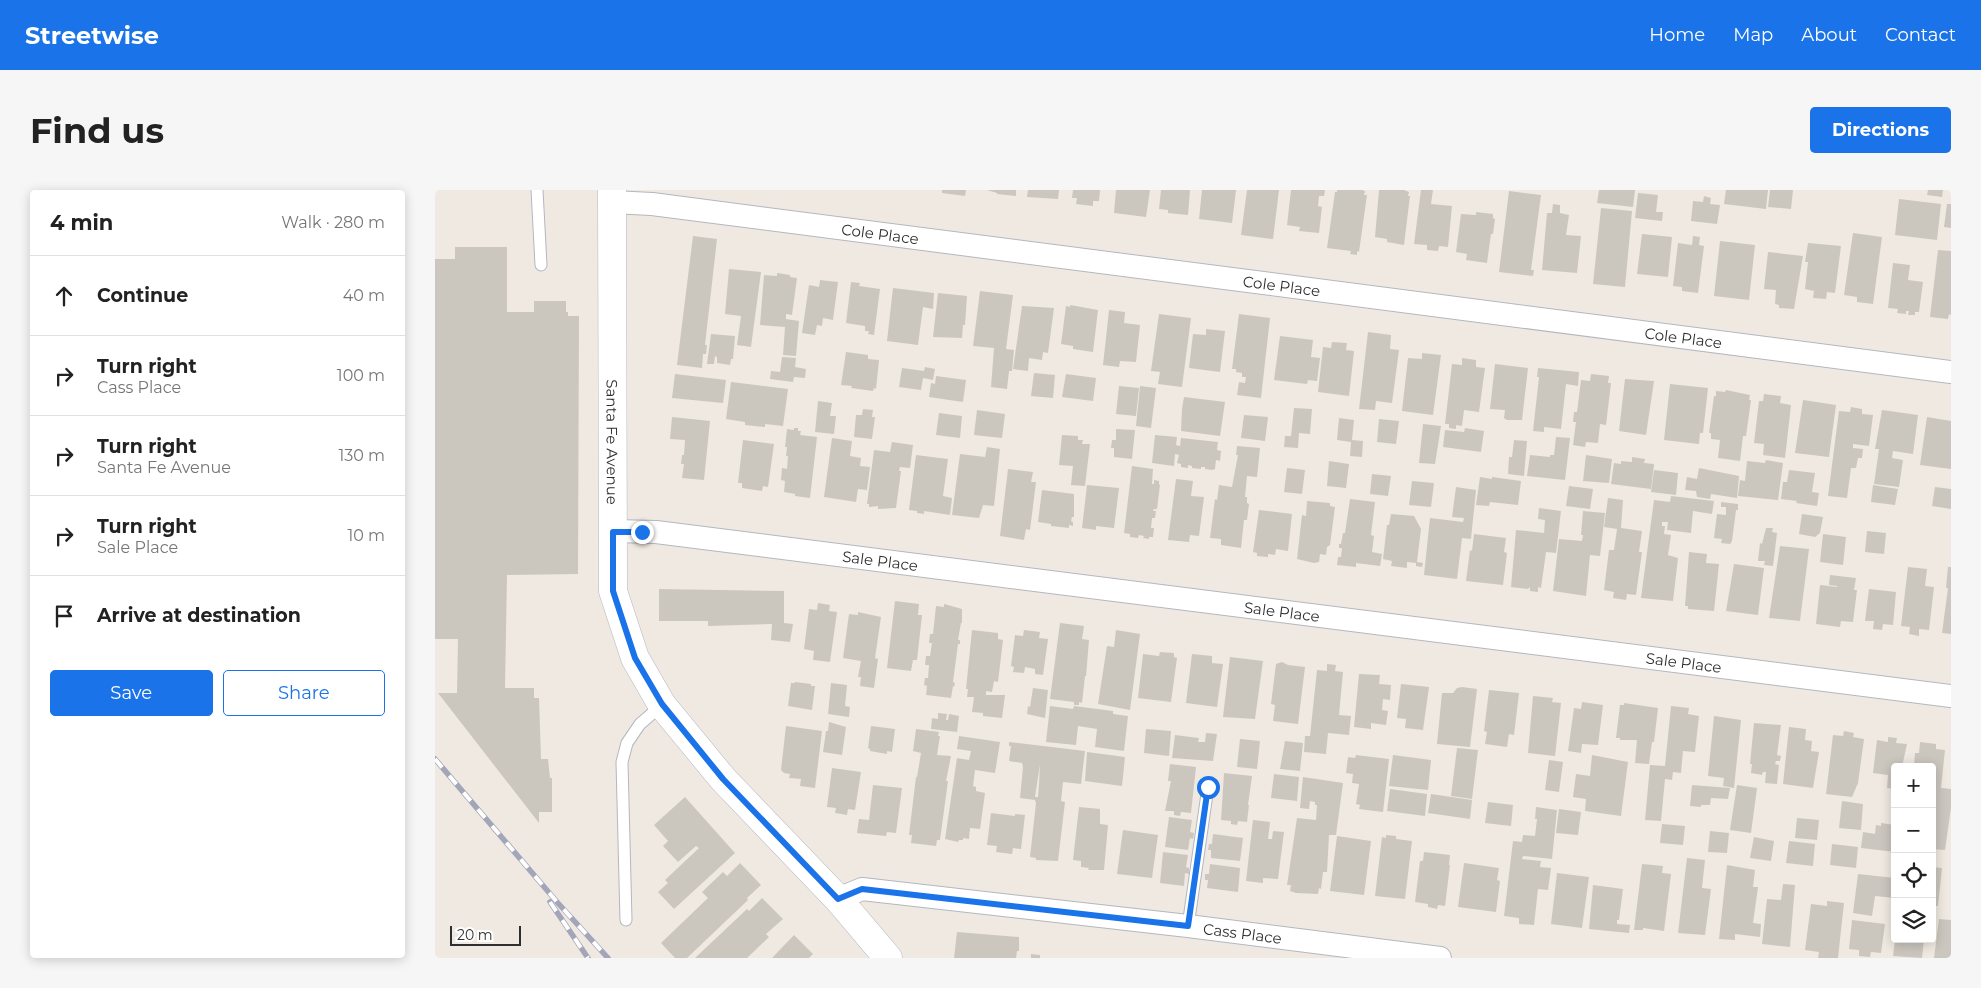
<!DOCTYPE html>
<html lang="en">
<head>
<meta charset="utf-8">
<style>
	body { margin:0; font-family:Montserrat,sans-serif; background:#f6f6f6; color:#222 }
	.controls { position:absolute; right:15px; bottom:15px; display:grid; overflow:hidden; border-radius:5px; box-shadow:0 2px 12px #0003 }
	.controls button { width:45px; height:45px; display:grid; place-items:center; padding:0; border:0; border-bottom:1px solid #e0e0e0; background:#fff; color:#222; font:25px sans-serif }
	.scale { position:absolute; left:15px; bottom:12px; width:71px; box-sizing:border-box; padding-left:5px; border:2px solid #2e2e2e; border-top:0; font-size:14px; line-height:18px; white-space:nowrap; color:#2e2e2e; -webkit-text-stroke:4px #fff; paint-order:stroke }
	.stop { position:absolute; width:15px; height:15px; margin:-11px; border:4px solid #1a73e8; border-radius:50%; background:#fff }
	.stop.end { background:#1a73e8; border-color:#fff; box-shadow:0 1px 5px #0008 }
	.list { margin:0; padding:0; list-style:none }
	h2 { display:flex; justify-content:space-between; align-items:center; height:65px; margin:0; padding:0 20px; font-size:21px }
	h2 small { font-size:16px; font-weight:400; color:#767676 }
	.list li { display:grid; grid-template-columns:32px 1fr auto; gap:15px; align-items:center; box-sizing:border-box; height:80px; padding:0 20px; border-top:1px solid #e0e0e0 }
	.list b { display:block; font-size:19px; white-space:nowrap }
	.list p { margin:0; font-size:16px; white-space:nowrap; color:#767676 }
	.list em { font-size:16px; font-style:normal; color:#767676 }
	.actions { display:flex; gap:10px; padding:15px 20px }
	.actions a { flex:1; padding:11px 0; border:1px solid #1a73e8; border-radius:5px; text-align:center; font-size:18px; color:#1a73e8 }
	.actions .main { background:#1a73e8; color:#fff }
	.icon { flex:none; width:28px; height:28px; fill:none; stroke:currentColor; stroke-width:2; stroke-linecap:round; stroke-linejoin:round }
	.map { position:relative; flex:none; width:1516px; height:768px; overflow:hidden; border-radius:5px }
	header { display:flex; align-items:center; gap:30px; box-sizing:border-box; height:70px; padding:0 25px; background:#1a73e8; color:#fff }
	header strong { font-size:24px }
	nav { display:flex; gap:28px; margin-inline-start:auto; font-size:18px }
	.intro { display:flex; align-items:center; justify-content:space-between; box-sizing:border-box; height:120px; padding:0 30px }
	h1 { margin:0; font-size:35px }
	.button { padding:12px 22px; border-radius:5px; background:#1a73e8; color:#fff; font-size:18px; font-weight:700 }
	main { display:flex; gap:30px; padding:0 30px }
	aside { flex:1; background:#fff; border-radius:5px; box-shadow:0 2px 12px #0003 }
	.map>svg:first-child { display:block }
</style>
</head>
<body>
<header>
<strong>Streetwise</strong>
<nav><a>Home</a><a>Map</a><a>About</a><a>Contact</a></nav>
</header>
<div class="intro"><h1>Find us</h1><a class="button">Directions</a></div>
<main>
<aside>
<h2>4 min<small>Walk · 280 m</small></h2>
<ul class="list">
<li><svg class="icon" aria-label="ahead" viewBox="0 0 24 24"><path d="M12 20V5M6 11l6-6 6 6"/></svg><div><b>Continue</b></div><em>40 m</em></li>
<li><svg class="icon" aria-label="right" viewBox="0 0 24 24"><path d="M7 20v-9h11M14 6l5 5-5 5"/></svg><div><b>Turn right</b><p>Cass Place</p></div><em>100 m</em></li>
<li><svg class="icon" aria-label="right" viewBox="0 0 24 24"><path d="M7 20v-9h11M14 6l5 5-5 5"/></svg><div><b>Turn right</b><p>Santa Fe Avenue</p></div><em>130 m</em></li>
<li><svg class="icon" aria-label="right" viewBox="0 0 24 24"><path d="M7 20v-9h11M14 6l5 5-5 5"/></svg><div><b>Turn right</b><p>Sale Place</p></div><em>10 m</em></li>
<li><svg class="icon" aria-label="arrive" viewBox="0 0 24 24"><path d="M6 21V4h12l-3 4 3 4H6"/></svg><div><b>Arrive at destination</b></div></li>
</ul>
<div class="actions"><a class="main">Save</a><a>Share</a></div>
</aside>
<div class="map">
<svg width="1516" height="768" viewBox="0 0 1516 768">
	<rect width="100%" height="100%" fill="#efe9e1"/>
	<!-- building -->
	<g fill="#cbc7bf" fill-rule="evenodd">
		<path d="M 507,0 L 531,0 L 530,6 L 507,3 Z"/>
		<path d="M 552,0 L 581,0 L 581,6 L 562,4 L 562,3 Z"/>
		<path d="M 593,0 L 624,0 L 623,9 L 592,7 Z"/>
		<path d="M 638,0 L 665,0 L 664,11 L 658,11 L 658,16 L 641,14 L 642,8 L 637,8 Z"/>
		<path d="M 681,0 L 715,0 L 711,27 L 679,23 Z"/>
		<path d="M 726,0 L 755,0 L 753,25 L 733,23 L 733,20 L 724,19 Z"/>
		<path d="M 767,0 L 801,0 L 797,33 L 764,29 Z"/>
		<path d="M 812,0 L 844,0 L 838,49 L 806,45 Z"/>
		<path d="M 856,0 L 890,0 L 889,6 L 884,6 L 883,16 L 887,17 L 884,43 L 864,41 L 865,37 L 852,35 Z"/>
		<path d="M 902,0 L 927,0 L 930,1 L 929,5 L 932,5 L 924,62 L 922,61 L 922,65 L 915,64 L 916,61 L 892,58 L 900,2 L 902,2 Z"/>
		<path d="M 944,0 L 969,0 L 974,2 L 973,6 L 975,6 L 969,55 L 952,52 L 952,49 L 940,47 Z"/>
		<path d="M 986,0 L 998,0 L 996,14 L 1017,16 L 1013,57 L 1004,56 L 1003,61 L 992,60 L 992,55 L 979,54 Z"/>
		<path d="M 1164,0 L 1200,0 L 1198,17 L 1162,13 Z"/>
		<path d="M 1291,0 L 1333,0 L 1331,19 L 1289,14 Z"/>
		<path d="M 1335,0 L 1358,0 L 1356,19 L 1333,17 Z"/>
		<path d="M 1493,0 L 1508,0 L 1507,7 L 1492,5 Z"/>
		<path d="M 1074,1 L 1106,5 L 1096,80 L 1099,80 L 1098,86 L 1064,82 Z"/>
		<path d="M 1203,3 L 1223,5 L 1221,22 L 1228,22 L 1227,31 L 1200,28 Z"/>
		<path d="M 1269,6 L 1276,8 L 1275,14 L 1285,15 L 1282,34 L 1256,31 L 1258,11 L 1268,12 Z"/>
		<path d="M 1464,9 L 1506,14 L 1502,50 L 1460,45 Z"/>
		<path d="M 1118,14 L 1125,15 L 1125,23 L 1134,25 L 1131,45 L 1146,46 L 1142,83 L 1107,80 L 1112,23 L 1117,23 Z"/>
		<path d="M 1512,14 L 1516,14 L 1516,38 L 1509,37 Z"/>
		<path d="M 1166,18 L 1197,21 L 1190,97 L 1158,94 Z"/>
		<path d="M 1041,22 L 1058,24 L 1058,28 L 1060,29 L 1058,44 L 1056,44 L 1052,73 L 1031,70 L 1032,64 L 1021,62 L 1026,24 L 1041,25 Z"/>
		<path d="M 1418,43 L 1447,47 L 1438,114 L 1422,112 L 1422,107 L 1409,105 Z"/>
		<path d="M 1207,44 L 1237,47 L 1233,87 L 1202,84 Z"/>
		<path d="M 258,46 L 282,49 L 270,155 L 272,155 L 271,164 L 268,164 L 267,178 L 242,175 Z"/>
		<path d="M 1258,46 L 1265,47 L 1264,55 L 1269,56 L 1263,103 L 1247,101 L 1247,97 L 1238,96 L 1243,53 L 1257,55 Z"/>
		<path d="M 1285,51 L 1320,55 L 1314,110 L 1279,106 Z"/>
		<path d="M 1373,53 L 1406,56 L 1400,103 L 1392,102 L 1391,109 L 1378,108 L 1379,101 L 1370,99 L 1373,72 L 1370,72 Z"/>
		<path d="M 20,57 L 72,57 L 72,122 L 99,122 L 99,111 L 131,111 L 131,122 L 133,122 L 133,126 L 144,126 L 143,384 L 72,385 L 70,498 L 99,498 L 99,508 L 104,508 L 106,569 L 113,569 L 115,588 L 117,588 L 117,622 L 104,622 L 104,633 L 3,503 L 22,503 L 23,449 L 0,449 L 0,69 L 20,69 Z"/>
		<path d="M 1503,60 L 1516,61 L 1516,125 L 1514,124 L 1513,129 L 1495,127 Z"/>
		<path d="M 1333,62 L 1368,66 L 1359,119 L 1344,118 L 1344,115 L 1340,114 L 1341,100 L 1329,99 Z"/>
		<path d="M 1458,73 L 1475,75 L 1473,90 L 1488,92 L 1484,122 L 1480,122 L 1480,125 L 1473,125 L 1474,121 L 1471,121 L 1471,124 L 1462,123 L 1463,119 L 1453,118 Z"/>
		<path d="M 294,79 L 326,82 L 316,157 L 302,155 L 306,126 L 290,124 Z"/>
		<path d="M 342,83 L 355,85 L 355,87 L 362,88 L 357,125 L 351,124 L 351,129 L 364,131 L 361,166 L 348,165 L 350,137 L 325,135 L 329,85 L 342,86 Z"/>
		<path d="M 385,90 L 403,92 L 398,130 L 388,128 L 387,136 L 382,135 L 380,145 L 367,143 L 374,95 L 384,97 Z"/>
		<path d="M 416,92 L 425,93 L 424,96 L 445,99 L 439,145 L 433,144 L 434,141 L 430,141 L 430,136 L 411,133 Z"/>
		<path d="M 458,98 L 499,103 L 498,119 L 488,117 L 483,155 L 452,151 Z"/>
		<path d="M 545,101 L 578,105 L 571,159 L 579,160 L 577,181 L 574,181 L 572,199 L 556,197 L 559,158 L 538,156 Z"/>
		<path d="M 503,103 L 532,106 L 530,135 L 528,135 L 527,148 L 498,147 Z"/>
		<path d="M 635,115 L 663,120 L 658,162 L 638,159 L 638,156 L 626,154 L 631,116 L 635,117 Z"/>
		<path d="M 587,116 L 619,118 L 613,163 L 608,162 L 607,170 L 594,168 L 593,181 L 578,179 Z"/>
		<path d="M 674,120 L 690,122 L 689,133 L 705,135 L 701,172 L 685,171 L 684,177 L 668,175 Z"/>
		<path d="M 724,124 L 756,128 L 747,197 L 723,194 L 725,182 L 716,181 Z"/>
		<path d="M 804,124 L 835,128 L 826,208 L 802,205 L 804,192 L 810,193 L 811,187 L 807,187 L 807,183 L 801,182 L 801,179 L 797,179 Z"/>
		<path d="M 771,139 L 790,141 L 785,182 L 754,178 L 758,144 L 771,145 Z"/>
		<path d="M 933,142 L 956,145 L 955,159 L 964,160 L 957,213 L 941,211 L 940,220 L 924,219 Z"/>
		<path d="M 276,144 L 300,146 L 298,169 L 296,169 L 295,175 L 282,173 L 282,167 L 280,166 L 279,174 L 272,174 Z"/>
		<path d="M 845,146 L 878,150 L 876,167 L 885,168 L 882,191 L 873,190 L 872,194 L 839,190 Z"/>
		<path d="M 897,152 L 912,153 L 911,160 L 919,161 L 914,206 L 883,202 L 888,157 L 896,158 Z"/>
		<path d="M 411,162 L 433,165 L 433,169 L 444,170 L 441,199 L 439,198 L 438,201 L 416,198 L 417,196 L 406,195 Z"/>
		<path d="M 987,163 L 1006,165 L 998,225 L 967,221 L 973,168 L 987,169 Z"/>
		<path d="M 347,167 L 361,168 L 360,177 L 371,179 L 370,188 L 359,187 L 358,192 L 335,189 L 336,181 L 345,182 Z"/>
		<path d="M 1027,168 L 1041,170 L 1041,177 L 1050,178 L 1044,222 L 1029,220 L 1027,236 L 1021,235 L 1021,239 L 1014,238 L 1014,234 L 1010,234 L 1017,174 L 1027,175 Z"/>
		<path d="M 1060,174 L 1093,178 L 1087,230 L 1072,230 L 1069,228 L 1070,220 L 1055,219 Z"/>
		<path d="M 490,177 L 500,179 L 498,190 L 488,188 L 486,200 L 464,197 L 467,178 L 489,181 Z"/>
		<path d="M 1103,178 L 1144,182 L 1143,196 L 1131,194 L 1126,239 L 1109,237 L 1109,242 L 1098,241 L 1104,187 L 1102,187 Z"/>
		<path d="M 599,183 L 620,185 L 618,208 L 596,206 Z"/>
		<path d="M 240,184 L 291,190 L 288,213 L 237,208 Z"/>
		<path d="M 631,184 L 661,188 L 658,211 L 627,207 Z"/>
		<path d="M 1156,184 L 1174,186 L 1173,193 L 1176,193 L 1171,235 L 1165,234 L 1163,253 L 1151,252 L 1150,257 L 1138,255 L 1141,232 L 1138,232 L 1139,222 L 1142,222 L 1146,190 L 1155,191 Z"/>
		<path d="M 501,186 L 531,190 L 528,212 L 494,207 L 496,193 L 500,194 Z"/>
		<path d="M 1190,189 L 1219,191 L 1211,245 L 1184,241 Z"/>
		<path d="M 296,192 L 353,199 L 348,236 L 330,234 L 330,237 L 310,235 L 310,232 L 291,229 Z"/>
		<path d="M 1235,194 L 1273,198 L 1268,243 L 1265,243 L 1264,254 L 1229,250 Z"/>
		<path d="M 684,196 L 704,198 L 701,226 L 681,224 Z"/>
		<path d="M 705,196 L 721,198 L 716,238 L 701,236 Z"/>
		<path d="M 1291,200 L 1315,205 L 1314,210 L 1316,210 L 1311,246 L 1308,246 L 1305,271 L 1283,268 L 1285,250 L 1276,249 L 1276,243 L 1274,243 L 1279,206 L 1281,206 L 1281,201 L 1290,202 Z"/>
		<path d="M 1329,204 L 1346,206 L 1345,213 L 1356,215 L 1350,268 L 1328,265 L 1329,254 L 1319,253 L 1324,211 L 1328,211 Z"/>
		<path d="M 749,207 L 790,212 L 785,246 L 746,241 L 747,219 Z"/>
		<path d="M 1368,210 L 1401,215 L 1394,267 L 1360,263 Z"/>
		<path d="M 383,211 L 397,213 L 395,226 L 401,226 L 399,244 L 380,242 Z"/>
		<path d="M 1416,217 L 1427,219 L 1427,224 L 1438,225 L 1434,256 L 1418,254 L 1418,258 L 1428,259 L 1427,268 L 1423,268 L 1421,278 L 1416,278 L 1412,308 L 1393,306 L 1404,221 L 1415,222 Z"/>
		<path d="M 859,218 L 877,219 L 875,244 L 864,243 L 863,258 L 849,257 L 850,246 L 856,246 Z"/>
		<path d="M 428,219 L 438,220 L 437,227 L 440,227 L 437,249 L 419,247 L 421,225 L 427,225 Z"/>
		<path d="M 542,220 L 570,224 L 567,248 L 539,245 Z"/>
		<path d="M 1447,220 L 1483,225 L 1478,264 L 1458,261 L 1457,268 L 1468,270 L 1464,297 L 1439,294 L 1444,259 L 1440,259 Z"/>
		<path d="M 504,223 L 527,226 L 525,248 L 501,245 Z"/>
		<path d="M 809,225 L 833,227 L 830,251 L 806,248 Z"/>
		<path d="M 237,227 L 275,231 L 269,290 L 247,288 L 249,274 L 246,274 L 247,265 L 249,265 L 250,250 L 235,249 Z"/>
		<path d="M 1492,227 L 1516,231 L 1516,279 L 1485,275 Z"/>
		<path d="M 904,228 L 919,230 L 917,250 L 928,251 L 927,267 L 915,266 L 916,252 L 902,250 Z"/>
		<path d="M 944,229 L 964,231 L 961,254 L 942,252 Z"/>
		<path d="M 988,234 L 1006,236 L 1000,274 L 984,273 Z"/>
		<path d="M 359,238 L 363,238 L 363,241 L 366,241 L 365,245 L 382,247 L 375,308 L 360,306 L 360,304 L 349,302 L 350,291 L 346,290 L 347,278 L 352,279 L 353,266 L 351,266 L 352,257 L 350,257 L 352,239 L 359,240 Z"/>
		<path d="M 1030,238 L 1049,241 L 1046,262 L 1008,257 L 1010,240 L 1029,242 Z"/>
		<path d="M 681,239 L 700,240 L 697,269 L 679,267 L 679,258 L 676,258 L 677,250 L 681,250 Z"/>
		<path d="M 627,245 L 643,246 L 643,250 L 648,250 L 647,254 L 655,254 L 650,296 L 636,295 L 638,276 L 624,275 Z"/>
		<path d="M 720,245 L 742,247 L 741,255 L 745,256 L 746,248 L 783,252 L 782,260 L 786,261 L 785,271 L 781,270 L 780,279 L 777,280 L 770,279 L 770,277 L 766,277 L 766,279 L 757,278 L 757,276 L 753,275 L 753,278 L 746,277 L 746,274 L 742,273 L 744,265 L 740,264 L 739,276 L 717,273 Z"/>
		<path d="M 1121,247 L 1135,248 L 1130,290 L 1092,286 L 1095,265 L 1115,267 L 1115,265 L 1119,265 Z"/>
		<path d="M 397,248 L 417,251 L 415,266 L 426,268 L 425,276 L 435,277 L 432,300 L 423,299 L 421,312 L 389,307 Z"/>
		<path d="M 308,250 L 339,254 L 333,297 L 328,296 L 327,301 L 307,298 L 307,293 L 303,293 Z"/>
		<path d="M 1079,250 L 1092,251 L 1089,286 L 1073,284 L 1074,267 L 1077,267 Z"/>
		<path d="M 457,252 L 478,255 L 475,278 L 465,277 L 464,281 L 466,281 L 461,318 L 443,319 L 443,316 L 434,317 L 434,314 L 432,314 L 439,260 L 455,262 Z"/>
		<path d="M 802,256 L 825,258 L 822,287 L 812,286 L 810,307 L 812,307 L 812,313 L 814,314 L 812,330 L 809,330 L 806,358 L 786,355 L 786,349 L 775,348 L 780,309 L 782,310 L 784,295 L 797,297 L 803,265 L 801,265 Z"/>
		<path d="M 552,257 L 565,259 L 559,316 L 548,315 L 544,328 L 517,325 L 525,264 L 550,267 Z"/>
		<path d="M 481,265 L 513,269 L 508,306 L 517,308 L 515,325 L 489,321 L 489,324 L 482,323 L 482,321 L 474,320 Z"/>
		<path d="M 1151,265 L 1177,269 L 1174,293 L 1148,291 Z"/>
		<path d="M 1197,267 L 1210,269 L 1209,273 L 1219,274 L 1216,299 L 1176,294 L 1179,273 L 1186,274 L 1186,271 L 1197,272 Z"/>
		<path d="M 1331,270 L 1348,273 L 1343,310 L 1303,306 L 1305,290 L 1310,291 L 1312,271 L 1330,273 Z"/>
		<path d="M 894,271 L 914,274 L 911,298 L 892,296 Z"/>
		<path d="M 697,276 L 718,279 L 717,294 L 719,294 L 719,290 L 724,291 L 724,294 L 725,295 L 722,319 L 719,319 L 718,321 L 721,321 L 720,328 L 717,328 L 716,338 L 719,338 L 718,347 L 714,347 L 714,349 L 708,348 L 709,346 L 704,345 L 703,348 L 695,347 L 695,344 L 689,343 Z"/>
		<path d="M 852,278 L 870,280 L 867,304 L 849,302 Z"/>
		<path d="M 1264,278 L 1304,286 L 1302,308 L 1276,304 L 1275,309 L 1262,307 L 1261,301 L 1250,300 L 1252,287 L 1262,289 Z"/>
		<path d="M 573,279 L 598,282 L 596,292 L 601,292 L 595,340 L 591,339 L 589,350 L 565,346 Z"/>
		<path d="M 1219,280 L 1243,283 L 1241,305 L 1216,302 Z"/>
		<path d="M 1354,280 L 1380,283 L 1377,302 L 1384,303 L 1382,316 L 1361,313 L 1362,311 L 1346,309 L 1348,292 L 1352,292 Z"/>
		<path d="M 937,284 L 956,286 L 953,306 L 935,304 Z"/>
		<path d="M 1045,287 L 1057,289 L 1057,287 L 1086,291 L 1083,315 L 1055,312 L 1054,316 L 1041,315 Z"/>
		<path d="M 741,289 L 758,291 L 756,306 L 769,307 L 764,346 L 755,345 L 754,352 L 733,350 Z"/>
		<path d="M 977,291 L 999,293 L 996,317 L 974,315 Z"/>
		<path d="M 652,295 L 684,298 L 679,338 L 661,336 L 661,340 L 647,338 Z"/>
		<path d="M 1438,295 L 1463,299 L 1460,315 L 1436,312 Z"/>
		<path d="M 1134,296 L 1158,299 L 1155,319 L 1131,316 Z"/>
		<path d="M 1021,297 L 1041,300 L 1036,349 L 1027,348 L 1022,389 L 989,385 L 995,328 L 1028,332 L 1029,328 L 1017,327 Z"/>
		<path d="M 1500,297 L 1516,299 L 1516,319 L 1497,316 Z"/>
		<path d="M 607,300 L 639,304 L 639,327 L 637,327 L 636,331 L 638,332 L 638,336 L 634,335 L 634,338 L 616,336 L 616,334 L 603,332 Z"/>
		<path d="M 1236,306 L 1279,311 L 1277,324 L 1258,321 L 1256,343 L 1232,340 L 1233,332 L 1227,332 L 1227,336 L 1230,336 L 1229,344 L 1236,345 L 1233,365 L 1243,368 L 1238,411 L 1206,408 L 1219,310 L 1235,312 Z"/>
		<path d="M 1173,308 L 1188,310 L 1186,338 L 1207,341 L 1204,362 L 1207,362 L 1201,405 L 1192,404 L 1191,410 L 1178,408 L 1179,402 L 1169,400 L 1174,360 L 1179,360 L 1182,339 L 1169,337 Z"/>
		<path d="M 915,309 L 940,312 L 936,345 L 939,346 L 937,362 L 947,364 L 945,376 L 921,373 L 921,377 L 902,375 L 903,367 L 906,367 L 907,358 L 904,358 L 904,354 L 906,354 L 908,343 L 910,343 Z"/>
		<path d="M 872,311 L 895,313 L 895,316 L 900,317 L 895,355 L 892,357 L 891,365 L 885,364 L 884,372 L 879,373 L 862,369 L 867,325 L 871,326 Z"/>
		<path d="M 1286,312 L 1303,314 L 1303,320 L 1301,320 L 1297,351 L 1295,354 L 1286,353 L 1287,349 L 1279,348 L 1282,324 L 1291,325 L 1291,317 L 1286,317 Z"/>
		<path d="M 1104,318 L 1126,321 L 1121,363 L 1111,362 L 1106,398 L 1103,397 L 1103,402 L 1095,401 L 1095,397 L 1093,399 L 1076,397 L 1081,340 L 1109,343 L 1110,330 L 1103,329 Z"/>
		<path d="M 824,320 L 857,324 L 853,361 L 841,359 L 840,365 L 833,364 L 833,367 L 822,366 L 822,363 L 818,362 Z"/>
		<path d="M 1148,321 L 1170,323 L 1165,366 L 1155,365 L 1151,406 L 1118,401 L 1124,349 L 1147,351 L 1148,345 L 1146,345 Z"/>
		<path d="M 956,324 L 979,326 L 986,339 L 982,372 L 988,373 L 987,377 L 981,376 L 981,373 L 972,372 L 972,378 L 956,376 L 957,371 L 948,369 L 952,335 L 954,335 Z"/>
		<path d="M 1367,324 L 1388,327 L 1385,343 L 1380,347 L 1364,344 Z"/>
		<path d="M 1331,338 L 1338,338 L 1337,342 L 1342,343 L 1338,376 L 1329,375 L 1330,371 L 1323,371 L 1325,353 L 1327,354 Z"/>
		<path d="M 1432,341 L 1451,343 L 1449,364 L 1430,362 Z"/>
		<path d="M 1039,344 L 1071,348 L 1069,362 L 1072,363 L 1068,395 L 1031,391 L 1035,360 L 1037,361 Z"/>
		<path d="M 1388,344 L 1411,347 L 1408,375 L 1385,372 Z"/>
		<path d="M 1345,356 L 1374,359 L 1365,431 L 1334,428 Z"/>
		<path d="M 1254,362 L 1272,364 L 1271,373 L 1284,374 L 1279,421 L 1253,419 L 1253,416 L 1250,416 Z"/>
		<path d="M 1299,374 L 1329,378 L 1323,425 L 1291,421 Z"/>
		<path d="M 1473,377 L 1492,379 L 1490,396 L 1499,397 L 1494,440 L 1484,439 L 1484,446 L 1474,444 L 1475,437 L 1466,436 Z"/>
		<path d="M 1513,377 L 1516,377 L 1516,444 L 1507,443 L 1513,398 L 1511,398 Z"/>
		<path d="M 1395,385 L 1421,388 L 1419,400 L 1422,400 L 1418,432 L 1406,431 L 1405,437 L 1381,434 L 1385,395 L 1402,397 L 1402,396 L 1394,395 Z"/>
		<path d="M 224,399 L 349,401 L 349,433 L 358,434 L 355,452 L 336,450 L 337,434 L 273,436 L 273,431 L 224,431 Z"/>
		<path d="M 1434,399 L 1461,402 L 1458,435 L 1448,434 L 1447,440 L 1438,439 L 1439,431 L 1430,431 Z"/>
		<path d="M 460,411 L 484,414 L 483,425 L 487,425 L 482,470 L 478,470 L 476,481 L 452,478 Z"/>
		<path d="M 383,413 L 395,415 L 394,421 L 402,422 L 395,472 L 378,470 L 379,461 L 369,459 L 374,419 L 382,420 Z"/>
		<path d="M 509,414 L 527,419 L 527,433 L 526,433 L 523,450 L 525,450 L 525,454 L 523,454 L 518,492 L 520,493 L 519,497 L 518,496 L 516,508 L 491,505 L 492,496 L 489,495 L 490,488 L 493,488 L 494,475 L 490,475 L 491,466 L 495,466 L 497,453 L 494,453 L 495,444 L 498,444 L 501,416 L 509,417 Z"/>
		<path d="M 423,422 L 446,427 L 440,468 L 443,469 L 439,498 L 425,496 L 426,487 L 423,487 L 426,471 L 408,468 L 414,424 L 423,425 Z"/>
		<path d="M 625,433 L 649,436 L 647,449 L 654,450 L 651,486 L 650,486 L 647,513 L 644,512 L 644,515 L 639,515 L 639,512 L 615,509 Z"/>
		<path d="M 537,440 L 563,443 L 563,449 L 568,450 L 563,492 L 559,491 L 557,502 L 551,501 L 551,505 L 570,505 L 567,528 L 548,526 L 548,523 L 537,522 L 539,507 L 532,507 L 533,499 L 531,499 Z"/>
		<path d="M 589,440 L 605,442 L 604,448 L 613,449 L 608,485 L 600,484 L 600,479 L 590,477 L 589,483 L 578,482 L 579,477 L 576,476 L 580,445 L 588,446 Z"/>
		<path d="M 681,440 L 705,444 L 695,520 L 663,514 L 672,456 L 679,457 Z"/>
		<path d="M 725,462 L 739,463 L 739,467 L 742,468 L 736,512 L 703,508 L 708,464 L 724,466 Z"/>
		<path d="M 757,464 L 777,466 L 777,473 L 788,474 L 782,517 L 751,513 Z"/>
		<path d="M 795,467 L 828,471 L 820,529 L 788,527 Z"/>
		<path d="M 847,472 L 853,475 L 870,477 L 863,534 L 838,531 L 840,515 L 836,514 L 841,474 Z"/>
		<path d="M 892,474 L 901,475 L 900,481 L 908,482 L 904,525 L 916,526 L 914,545 L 893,543 L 891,564 L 869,562 L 870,546 L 875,546 L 882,480 L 892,481 Z"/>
		<path d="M 924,484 L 945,485 L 944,494 L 956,495 L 955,510 L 948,509 L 947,520 L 953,521 L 951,535 L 936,533 L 936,539 L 919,537 Z"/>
		<path d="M 360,492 L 376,494 L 376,496 L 380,496 L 377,520 L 353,516 L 356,493 L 360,493 Z"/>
		<path d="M 396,493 L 412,495 L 410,516 L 415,517 L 414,527 L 393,524 Z"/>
		<path d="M 966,494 L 994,497 L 988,540 L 970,538 L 971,529 L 962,528 Z"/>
		<path d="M 1027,497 L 1042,499 L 1035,557 L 1002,554 L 1007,503 L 1018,503 L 1022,498 Z"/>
		<path d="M 598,498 L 613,500 L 610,528 L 592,524 L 593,516 L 595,517 Z"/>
		<path d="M 1054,500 L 1084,503 L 1079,545 L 1074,544 L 1072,557 L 1050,554 L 1052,542 L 1049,541 Z"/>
		<path d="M 1098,506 L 1118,508 L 1117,512 L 1126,513 L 1120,566 L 1093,563 Z"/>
		<path d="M 1147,512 L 1168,515 L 1163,555 L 1147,554 L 1146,563 L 1133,561 L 1139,518 L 1146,519 Z"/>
		<path d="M 1189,513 L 1223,518 L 1219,552 L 1217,552 L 1214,574 L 1200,573 L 1202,550 L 1185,550 L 1185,548 L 1181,548 L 1185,515 L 1189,515 Z"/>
		<path d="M 615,516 L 638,519 L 639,516 L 678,521 L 678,524 L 693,526 L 689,561 L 660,557 L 662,539 L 643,536 L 641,555 L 611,552 Z"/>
		<path d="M 1236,516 L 1254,518 L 1253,524 L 1264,526 L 1260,562 L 1248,561 L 1246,583 L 1238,582 L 1237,590 L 1230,589 L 1226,631 L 1210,630 L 1215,575 L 1230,576 Z"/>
		<path d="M 503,523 L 512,524 L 511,530 L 513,530 L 514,524 L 524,526 L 522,542 L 496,539 L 497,528 L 503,529 Z"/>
		<path d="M 1279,526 L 1306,530 L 1299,598 L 1288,596 L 1289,588 L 1273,586 Z"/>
		<path d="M 394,532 L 411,537 L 407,565 L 388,562 L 391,541 L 393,541 Z"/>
		<path d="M 1319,533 L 1346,535 L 1342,565 L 1346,566 L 1345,571 L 1341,571 L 1340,574 L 1344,575 L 1342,594 L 1330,593 L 1331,582 L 1328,582 L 1327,585 L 1316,583 L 1317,574 L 1315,574 Z"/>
		<path d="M 351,536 L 387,541 L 380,598 L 365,596 L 366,589 L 354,588 L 355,584 L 349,583 L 346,580 Z"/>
		<path d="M 436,536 L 460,539 L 457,562 L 452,561 L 452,564 L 435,561 L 435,559 L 433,558 Z"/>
		<path d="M 1354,537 L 1371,539 L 1370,550 L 1377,551 L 1376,561 L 1384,562 L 1378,598 L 1348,594 Z"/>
		<path d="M 481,539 L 504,542 L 503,546 L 505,546 L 502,565 L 516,566 L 511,591 L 513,591 L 505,650 L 502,650 L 501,656 L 476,653 L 477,645 L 474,645 L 481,587 L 482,587 L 486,563 L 478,561 Z"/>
		<path d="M 711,539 L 736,541 L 734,566 L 709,563 Z"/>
		<path d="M 1409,541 L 1419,543 L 1418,547 L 1429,549 L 1423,593 L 1417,607 L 1391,604 L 1398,545 L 1408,546 Z"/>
		<path d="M 771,543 L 782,544 L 778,571 L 737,568 L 740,545 L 764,548 L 763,552 L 770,552 Z"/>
		<path d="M 524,546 L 565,552 L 560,583 L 540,580 L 538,596 L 541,597 L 541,601 L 550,603 L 545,639 L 535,638 L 534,649 L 528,648 L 528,650 L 524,650 L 523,652 L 510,649 L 522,568 L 534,570 L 536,561 L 522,559 Z"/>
		<path d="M 1453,547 L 1462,548 L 1461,553 L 1472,554 L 1467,577 L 1460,577 L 1460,599 L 1452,598 L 1453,585 L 1438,583 L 1442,550 L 1453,552 Z"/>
		<path d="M 805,549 L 825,551 L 822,579 L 802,577 Z"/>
		<path d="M 850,551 L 868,553 L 865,581 L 845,579 Z"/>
		<path d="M 574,552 L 650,561 L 646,594 L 628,592 L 626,611 L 630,612 L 623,671 L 601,670 L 601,668 L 595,667 L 601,613 L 600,610 L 585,608 L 588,577 L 587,573 L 574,571 L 576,556 L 574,556 ZM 605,574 L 604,594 L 603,607 L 600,607 Z"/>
		<path d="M 1485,552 L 1501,554 L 1501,559 L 1510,560 L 1506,598 L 1516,599 L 1516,618 L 1510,660 L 1497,659 L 1497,577 L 1479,577 L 1480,563 L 1484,563 Z"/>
		<path d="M 1022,558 L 1043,560 L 1037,609 L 1016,606 Z"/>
		<path d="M 652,562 L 690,567 L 687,596 L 650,591 Z"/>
		<path d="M 921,565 L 954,569 L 948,622 L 924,619 L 925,615 L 921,614 L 924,594 L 917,593 L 918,584 L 911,583 L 913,567 L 920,568 Z"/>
		<path d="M 958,565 L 996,570 L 993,600 L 954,596 Z"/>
		<path d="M 1157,565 L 1193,572 L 1186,626 L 1150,621 L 1151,609 L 1138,607 L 1141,584 L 1155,586 Z"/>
		<path d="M 1114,570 L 1128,572 L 1124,602 L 1110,600 Z"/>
		<path d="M 735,574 L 761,577 L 756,623 L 746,622 L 745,626 L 739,625 L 739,621 L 730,621 L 736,591 L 733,591 Z"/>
		<path d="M 397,578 L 426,582 L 420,620 L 413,619 L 412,625 L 400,623 L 401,618 L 392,617 Z"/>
		<path d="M 789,583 L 817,586 L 813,615 L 814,615 L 812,632 L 803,631 L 802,635 L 796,634 L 796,631 L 786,630 Z"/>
		<path d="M 839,584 L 864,587 L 862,611 L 836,608 Z"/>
		<path d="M 868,587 L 908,593 L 901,645 L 894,645 L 892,682 L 888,682 L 886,699 L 884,698 L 883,704 L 861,703 L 855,701 L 856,695 L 852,695 L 862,628 L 881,630 L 882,615 L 880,615 L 880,612 L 875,611 L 874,619 L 865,618 Z"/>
		<path d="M 438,595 L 467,598 L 461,643 L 452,642 L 451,646 L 422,643 L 424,629 L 434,630 Z"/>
		<path d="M 1257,595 L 1295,598 L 1293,609 L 1276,608 L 1275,615 L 1266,615 L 1266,617 L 1255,616 Z"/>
		<path d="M 1302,595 L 1322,598 L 1316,643 L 1295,640 Z"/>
		<path d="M 955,599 L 992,604 L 990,626 L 952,621 Z"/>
		<path d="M 996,604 L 1037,610 L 1035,629 L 993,623 Z"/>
		<path d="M 250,607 L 300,663 L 239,719 L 223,702 L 233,693 L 230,690 L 264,658 L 261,656 L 243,672 L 228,656 L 233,651 L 219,635 Z"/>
		<path d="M 1407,611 L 1428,614 L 1426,640 L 1404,638 Z"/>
		<path d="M 1053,612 L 1078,615 L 1076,636 L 1050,633 Z"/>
		<path d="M 644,617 L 665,619 L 665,634 L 673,635 L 669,680 L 653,680 L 654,678 L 646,677 L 646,671 L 638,670 Z"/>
		<path d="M 1101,617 L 1122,620 L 1117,669 L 1088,666 L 1087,669 L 1106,671 L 1105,677 L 1116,678 L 1113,700 L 1103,699 L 1099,735 L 1084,734 L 1084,728 L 1069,726 L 1078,651 L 1087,652 L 1088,645 L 1100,646 L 1102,629 L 1100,629 Z"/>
		<path d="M 1124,619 L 1146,622 L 1143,645 L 1121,643 Z"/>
		<path d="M 556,623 L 580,626 L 580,624 L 590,625 L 586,659 L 578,658 L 577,664 L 561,662 L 562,656 L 552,655 Z"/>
		<path d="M 734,627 L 757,630 L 755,642 L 759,643 L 758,649 L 755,648 L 753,660 L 730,657 Z"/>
		<path d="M 1362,628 L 1384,630 L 1382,650 L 1360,648 Z"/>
		<path d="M 818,630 L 835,632 L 833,649 L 837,649 L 838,641 L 849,642 L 843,689 L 828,688 L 828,693 L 811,691 Z"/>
		<path d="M 1446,633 L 1460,635 L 1460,662 L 1426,658 L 1428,642 L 1440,644 L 1441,635 L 1446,636 Z"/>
		<path d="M 1227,634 L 1250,636 L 1248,655 L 1225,653 Z"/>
		<path d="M 688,640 L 723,645 L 717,688 L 682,684 Z"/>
		<path d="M 1275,641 L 1294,643 L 1292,663 L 1273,662 Z"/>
		<path d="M 778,644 L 808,648 L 805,671 L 776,668 L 776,660 L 773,660 L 774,654 L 777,654 Z"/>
		<path d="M 951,645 L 961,646 L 961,649 L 977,651 L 970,709 L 940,706 L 947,647 L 951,648 Z"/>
		<path d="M 902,646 L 936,651 L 929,705 L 895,701 Z"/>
		<path d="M 1319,647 L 1339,651 L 1336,671 L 1315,668 Z"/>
		<path d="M 1354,651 L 1380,654 L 1378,676 L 1351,673 Z"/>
		<path d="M 1397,654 L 1423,657 L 1421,678 L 1395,675 Z"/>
		<path d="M 728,662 L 753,665 L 751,677 L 754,678 L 754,684 L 750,683 L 749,696 L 725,693 Z"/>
		<path d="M 989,662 L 1015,665 L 1014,675 L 1015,675 L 1010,716 L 1003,715 L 1002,719 L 993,717 L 993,714 L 980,712 L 985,671 L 988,671 Z"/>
		<path d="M 1252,668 L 1270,670 L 1267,698 L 1276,699 L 1270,745 L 1243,743 Z"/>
		<path d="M 305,673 L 326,695 L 312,708 L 313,710 L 252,768 L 240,768 L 226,753 L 273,708 L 267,702 L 288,682 L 292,686 Z"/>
		<path d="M 1029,673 L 1064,678 L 1062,690 L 1065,691 L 1061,722 L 1023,717 Z"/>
		<path d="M 775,674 L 805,678 L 803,702 L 772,698 L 773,690 L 770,690 L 770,684 L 774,684 Z"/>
		<path d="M 1207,674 L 1228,676 L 1227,683 L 1236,684 L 1229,741 L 1208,738 L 1208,740 L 1199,740 Z"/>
		<path d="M 1292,675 L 1320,680 L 1318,697 L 1323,697 L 1318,733 L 1326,734 L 1325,747 L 1300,744 L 1300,750 L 1284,749 Z"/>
		<path d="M 1497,677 L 1507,678 L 1503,716 L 1497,716 Z"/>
		<path d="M 1122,683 L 1154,687 L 1147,738 L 1116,734 Z"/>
		<path d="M 1423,684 L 1460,688 L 1460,708 L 1440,706 L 1437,726 L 1418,723 Z"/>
		<path d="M 1348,694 L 1360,695 L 1355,757 L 1327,754 L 1332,709 L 1346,710 Z"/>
		<path d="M 1158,695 L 1188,699 L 1184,730 L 1182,730 L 1182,734 L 1195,735 L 1194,743 L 1154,739 Z"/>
		<path d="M 327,708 L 348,729 L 331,744 L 334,747 L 312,768 L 260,768 L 312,719 L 314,721 Z"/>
		<path d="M 1392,711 L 1409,713 L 1403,768 L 1383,768 L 1384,762 L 1370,760 L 1376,714 L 1392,716 Z"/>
		<path d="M 1504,729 L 1516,730 L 1516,768 L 1499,768 Z"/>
		<path d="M 1417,730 L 1450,734 L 1446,763 L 1436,762 L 1435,767 L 1424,766 L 1424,760 L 1414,759 Z"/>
		<path d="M 522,742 L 584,747 L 584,761 L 582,761 L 581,768 L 519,768 Z"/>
		<path d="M 359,745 L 378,764 L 374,768 L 337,768 Z"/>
		<path d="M 1460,749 L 1489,749 L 1487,768 L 1458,766 Z"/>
		<path d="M 596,764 L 605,765 L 605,768 L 596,768 Z"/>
	</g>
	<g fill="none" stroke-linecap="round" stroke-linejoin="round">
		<!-- lane casing -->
		<g stroke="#b4b7c1" stroke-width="13">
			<g id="lane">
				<path d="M 102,0 L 106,75"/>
				<path d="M 191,730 L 187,572 L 192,553 L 205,534 L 227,515"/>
				<path d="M 753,736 L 773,597"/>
			</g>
		</g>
		<!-- street casing -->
		<g stroke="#b4b7c1" stroke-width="24">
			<g id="street">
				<path id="s1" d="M 177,12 L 217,14 L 1516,182"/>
				<path id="s2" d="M 178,341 L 221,342 L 1516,506"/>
				<path id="s3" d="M 403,709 L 427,699 L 753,736 L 1005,768"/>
			</g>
		</g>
		<!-- secondary casing -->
		<g stroke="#b4b7c1" stroke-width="29">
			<g id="secondary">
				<path id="s4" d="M 177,0 L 178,401 L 200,468 L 227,515 L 288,589 L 403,709 L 453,768"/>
			</g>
		</g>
		<!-- lane -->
		<use href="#lane" stroke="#fff" stroke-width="11"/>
		<!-- street -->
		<use href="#street" stroke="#fff" stroke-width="22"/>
		<!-- secondary -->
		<use href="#secondary" stroke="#fff" stroke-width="28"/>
		<!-- rail casing -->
		<g stroke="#a3a6b8" stroke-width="5.5">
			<g id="rail">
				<path d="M 0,569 L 122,712 L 173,768"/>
				<path d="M 115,712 L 153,768"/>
			</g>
		</g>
		<!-- rail -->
		<use href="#rail" stroke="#fff" stroke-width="4" stroke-dasharray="11" stroke-linecap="butt"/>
	</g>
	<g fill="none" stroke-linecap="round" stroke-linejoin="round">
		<!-- route -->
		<path stroke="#1a73e8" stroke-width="6" d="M 207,342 L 178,342 L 178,401 L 200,468 L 227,514 L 288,589 L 403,709 L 427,699 L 753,736 L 773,597"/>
	</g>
	<g text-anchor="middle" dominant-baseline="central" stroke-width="5" stroke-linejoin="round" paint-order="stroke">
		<!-- street labels -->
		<g font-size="15" fill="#2e2e2e" stroke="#fff">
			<text stroke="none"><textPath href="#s1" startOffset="270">Cole Place</textPath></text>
			<text stroke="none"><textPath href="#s1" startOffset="675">Cole Place</textPath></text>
			<text stroke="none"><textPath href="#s1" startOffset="1080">Cole Place</textPath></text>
			<text stroke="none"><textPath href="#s4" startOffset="252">Santa Fe Avenue</textPath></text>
			<text stroke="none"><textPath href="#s2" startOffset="269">Sale Place</textPath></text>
			<text stroke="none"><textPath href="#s2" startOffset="674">Sale Place</textPath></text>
			<text stroke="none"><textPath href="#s2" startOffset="1079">Sale Place</textPath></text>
			<text stroke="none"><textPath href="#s3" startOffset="409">Cass Place</textPath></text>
		</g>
	</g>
</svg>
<div class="controls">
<button>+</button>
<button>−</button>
<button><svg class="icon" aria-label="locate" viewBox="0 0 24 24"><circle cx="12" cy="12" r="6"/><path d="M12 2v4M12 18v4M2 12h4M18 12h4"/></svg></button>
<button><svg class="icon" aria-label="layers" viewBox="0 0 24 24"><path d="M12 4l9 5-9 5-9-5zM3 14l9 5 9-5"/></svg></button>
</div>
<div class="scale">20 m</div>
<div class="stop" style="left:773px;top:597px"></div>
<div class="stop end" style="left:207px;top:342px"></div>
</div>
</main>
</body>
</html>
